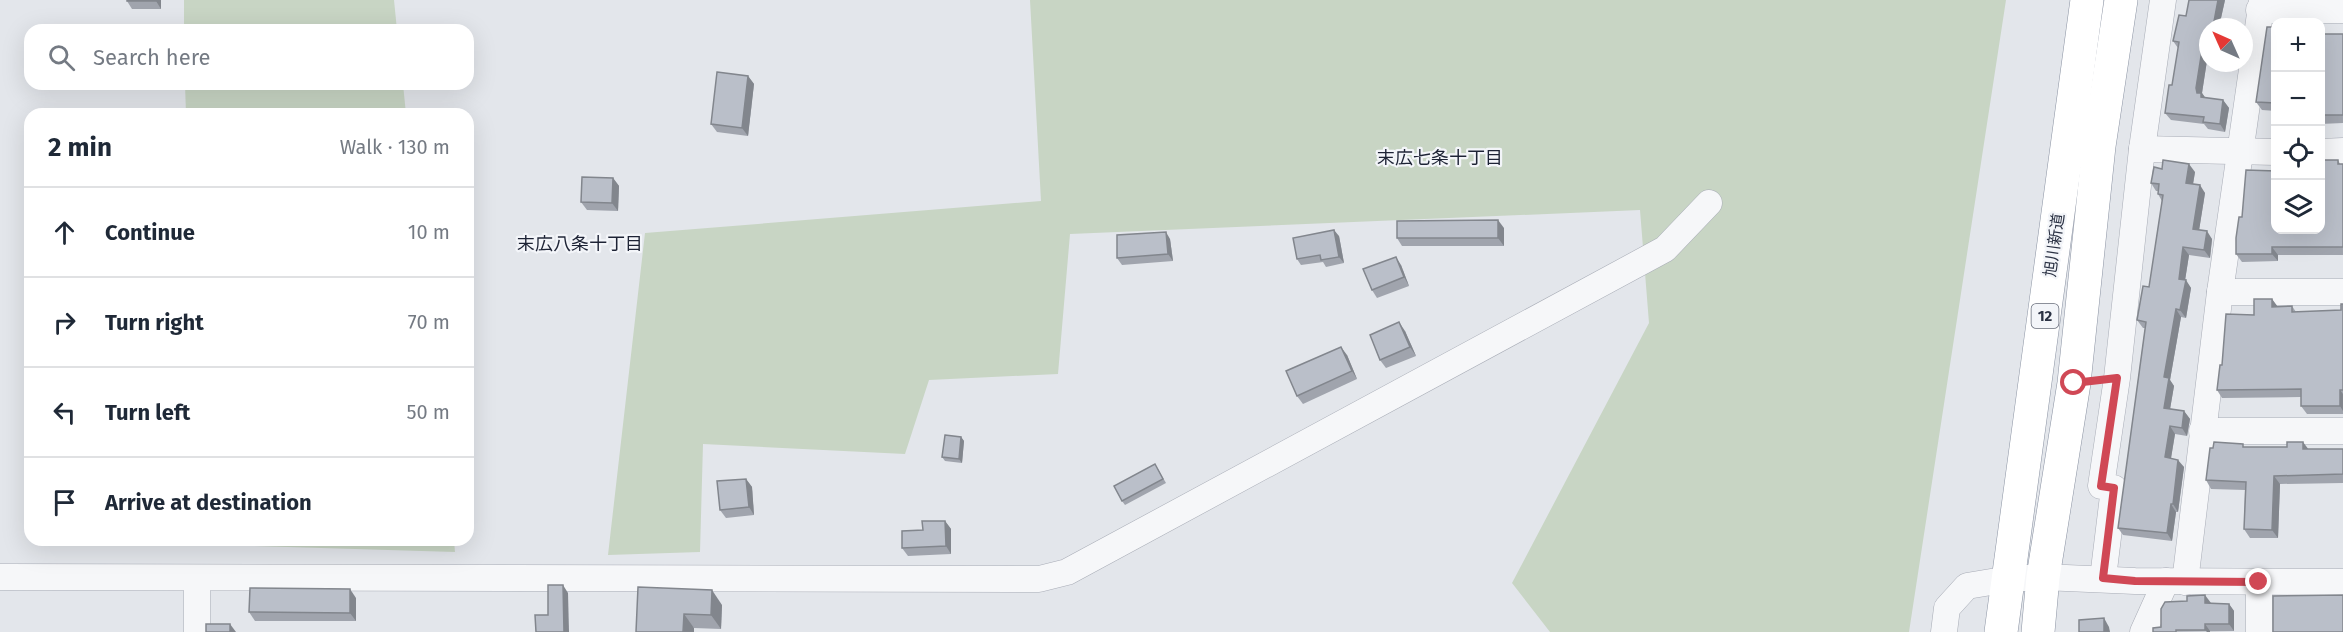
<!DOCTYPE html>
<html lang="en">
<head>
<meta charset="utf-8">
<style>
	body { margin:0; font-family:"Fira Sans","Noto Sans JP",sans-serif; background:#f2f2f3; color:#1f2937 }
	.controls { position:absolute; right:18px; top:18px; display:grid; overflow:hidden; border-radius:12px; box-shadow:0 6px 24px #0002 }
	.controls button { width:54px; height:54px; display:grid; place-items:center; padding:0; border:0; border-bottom:2px solid #e0e1e3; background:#fff; color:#1f2937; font:30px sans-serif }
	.compass { position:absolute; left:2199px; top:18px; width:54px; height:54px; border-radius:50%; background:#fff; box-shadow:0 6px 24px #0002; rotate:315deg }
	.stop { position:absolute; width:18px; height:18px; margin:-14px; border:4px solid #d04855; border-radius:50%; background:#fff }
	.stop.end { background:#d04855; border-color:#fff; box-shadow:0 2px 6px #0008 }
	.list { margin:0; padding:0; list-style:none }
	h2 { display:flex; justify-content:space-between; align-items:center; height:78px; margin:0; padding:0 24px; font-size:26px }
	h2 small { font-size:20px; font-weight:400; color:#747a83 }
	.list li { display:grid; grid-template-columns:39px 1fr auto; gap:18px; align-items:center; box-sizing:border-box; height:90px; padding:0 24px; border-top:2px solid #e0e1e3 }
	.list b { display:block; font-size:22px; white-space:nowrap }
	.list em { font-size:20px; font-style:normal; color:#747a83 }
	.icon { flex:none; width:33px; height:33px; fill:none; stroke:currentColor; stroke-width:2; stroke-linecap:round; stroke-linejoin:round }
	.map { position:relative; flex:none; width:2343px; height:632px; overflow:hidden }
	.search { position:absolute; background:#fff; box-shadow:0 6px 24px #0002; left:24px; top:24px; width:450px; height:66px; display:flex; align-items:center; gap:15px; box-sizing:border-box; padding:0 21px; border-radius:18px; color:#747a83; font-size:22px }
	.panel { position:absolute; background:#fff; box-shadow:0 6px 24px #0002; left:24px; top:108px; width:450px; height:438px; border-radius:18px }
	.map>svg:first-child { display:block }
</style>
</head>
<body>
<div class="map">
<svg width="2343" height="632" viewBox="0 0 2343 632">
	<rect width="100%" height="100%" fill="#e3e6eb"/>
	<!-- green -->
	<g fill="#c8d5c4">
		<path d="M 184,0 L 394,0 L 397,30 L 184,30 Z"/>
		<path d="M 1030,0 L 2006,0 L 1909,632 L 1550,632 L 1512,583 L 1649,323 L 1640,210 L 1070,234 L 1058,374 L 929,380 L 905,454 L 703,444 L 700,552 L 608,555 L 645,233 L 1041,201 Z"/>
		<path d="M 185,84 L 403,84 L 406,114 L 186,114 Z"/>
		<path d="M 192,540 L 454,540 L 455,552 L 192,544 Z"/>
	</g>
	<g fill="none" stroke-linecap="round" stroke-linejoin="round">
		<!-- minor casing -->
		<g stroke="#a8acb6" stroke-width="27">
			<g id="minor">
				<path d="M 2259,10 L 2343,10"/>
				<path d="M 2142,149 L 2276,152"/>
				<path d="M 2320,152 L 2343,151"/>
				<path d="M 2220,292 L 2343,292"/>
				<path d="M 2202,431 L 2343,431"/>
				<path d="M 0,577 L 1039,579 L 1067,572 L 1665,249 L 1709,203"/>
				<path d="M 2103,578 L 2114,488 L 2101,486 L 2117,378 L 2142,149 L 2163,0"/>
				<path d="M 2185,582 L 2220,292 L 2262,0"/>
				<path d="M 2259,582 L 2259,632"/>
				<path d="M 197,632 L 197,578"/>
				<path d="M 1944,632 L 1947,608 L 1967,586 L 2009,579 L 2043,577 L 2135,581 L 2343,582"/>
				<path d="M 2143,632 L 2166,581"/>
			</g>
		</g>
		<!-- highway casing -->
		<g stroke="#8a92a2" stroke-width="34">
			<g id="highway">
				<path d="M 2001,632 L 2087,0"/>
				<path d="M 2038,632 L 2043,577 L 2074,383 L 2099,146 L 2121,0"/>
			</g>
		</g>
		<!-- minor -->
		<use href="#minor" stroke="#f6f7f9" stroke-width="26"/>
		<!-- highway -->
		<use href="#highway" stroke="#fff" stroke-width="33"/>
	</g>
	<!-- wall -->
	<g fill="#a0a4ad">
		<path d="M 161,0 L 161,9 L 132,9 L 127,1 Z"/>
		<path d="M 2225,0 L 2219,27 L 2208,27 L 2208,54 L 2202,93 L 2205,98 L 2223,100 L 2229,108 L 2225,132 L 2208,129 L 2204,124 L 2171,120 L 2165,113 L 2172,85 L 2178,48 L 2173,41 L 2186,16 Z"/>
		<path d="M 2276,27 L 2276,111 L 2262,110 L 2256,102 Z"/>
		<path d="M 2320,34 L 2343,34 L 2343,123 L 2320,124 Z"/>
		<path d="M 748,76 L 754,84 L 748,136 L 717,132 L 711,124 Z"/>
		<path d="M 2338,160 L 2340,164 L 2343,164 L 2343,255 L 2278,255 L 2278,261 L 2242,262 L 2236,254 L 2276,230 L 2322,167 Z"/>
		<path d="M 2162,169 L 2195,172 L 2193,184 L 2205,193 L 2199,230 L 2212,239 L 2210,258 L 2189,255 L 2185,280 L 2191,288 L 2186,318 L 2181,317 L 2170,380 L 2174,386 L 2170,409 L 2184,411 L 2190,419 L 2187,436 L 2175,434 L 2171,458 L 2184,467 L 2178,512 L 2176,512 L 2172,541 L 2123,535 L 2118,528 L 2145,328 L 2143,328 L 2137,320 L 2149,287 L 2162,201 L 2158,194 L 2158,191 L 2156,191 L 2151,183 Z"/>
		<path d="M 613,178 L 619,186 L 618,211 L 587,210 L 581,202 Z"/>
		<path d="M 1504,228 L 1504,246 L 1402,246 L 1397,238 Z"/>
		<path d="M 1339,236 L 1344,263 L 1326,267 L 1323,262 L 1301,265 L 1297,259 Z"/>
		<path d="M 1170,239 L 1173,261 L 1122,265 L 1117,258 Z"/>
		<path d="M 1401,265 L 1409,286 L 1377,298 L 1372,290 Z"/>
		<path d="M 2272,299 L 2277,307 L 2292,306 L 2296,312 L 2341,310 L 2343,304 L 2343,414 L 2307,414 L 2301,406 L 2301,397 L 2222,398 L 2217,390 L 2254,315 Z"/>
		<path d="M 1405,331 L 1416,356 L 1386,368 L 1380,360 Z"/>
		<path d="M 1347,355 L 1357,379 L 1303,404 L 1297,396 Z"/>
		<path d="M 961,437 L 964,441 L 962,463 L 945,461 L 942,457 Z"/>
		<path d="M 2245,447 L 2308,449 L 2343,449 L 2343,483 L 2280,484 L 2278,538 L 2250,538 L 2244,529 L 2245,490 L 2211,489 L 2206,480 Z"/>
		<path d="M 1155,464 L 1166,483 L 1125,505 L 1122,501 Z"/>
		<path d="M 746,479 L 752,487 L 754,515 L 726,518 L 720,510 Z"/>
		<path d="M 945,521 L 951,529 L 951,554 L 908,556 L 902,548 L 923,530 Z"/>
		<path d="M 638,587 L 722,605 L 721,629 L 694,628 Z"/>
		<path d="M 356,598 L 356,621 L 255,621 L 249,612 Z"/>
		<path d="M 2211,603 L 2229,604 L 2234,611 L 2234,631 L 2153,632 L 2161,627 Z"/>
	</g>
	<!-- shaded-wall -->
	<g fill="#82868d">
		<path d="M 156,0 L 161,0 L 161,9 L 156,1 Z"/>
		<path d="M 2218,0 L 2225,0 L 2219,27 L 2213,27 Z"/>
		<path d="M 2205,31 L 2208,34 L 2208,54 L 2202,93 L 2207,100 L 2202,100 L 2197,93 L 2196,88 Z"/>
		<path d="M 748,76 L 754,84 L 748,136 L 742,128 Z"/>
		<path d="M 2223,100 L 2229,108 L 2225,132 L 2220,124 Z"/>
		<path d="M 2189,164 L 2195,172 L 2192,190 L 2186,183 Z"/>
		<path d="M 613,178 L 619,186 L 618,211 L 612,203 Z"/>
		<path d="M 2200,185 L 2205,193 L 2198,237 L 2193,229 Z"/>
		<path d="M 1498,220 L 1504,228 L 1504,246 L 1498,238 Z"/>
		<path d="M 1334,230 L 1339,236 L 1344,263 L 1339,257 Z"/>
		<path d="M 2207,231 L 2212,239 L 2210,258 L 2204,250 Z"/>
		<path d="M 1166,232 L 1170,239 L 1173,261 L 1168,254 Z"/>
		<path d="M 2183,247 L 2189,255 L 2184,287 L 2179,279 Z"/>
		<path d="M 2272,247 L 2278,255 L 2278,261 L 2272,254 Z"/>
		<path d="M 1396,257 L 1401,265 L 1409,286 L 1404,277 Z"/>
		<path d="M 2186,280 L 2191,288 L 2186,318 L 2180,310 Z"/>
		<path d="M 2272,299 L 2278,307 L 2272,307 Z"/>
		<path d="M 2176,309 L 2181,317 L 2170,380 L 2174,386 L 2169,415 L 2164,408 L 2164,377 Z"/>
		<path d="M 1399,322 L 1405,331 L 1416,356 L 1410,347 Z"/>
		<path d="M 1341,347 L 1347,355 L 1357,379 L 1352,371 Z"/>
		<path d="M 2340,390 L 2343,394 L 2343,411 L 2340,406 Z"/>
		<path d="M 2184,411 L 2190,419 L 2187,436 L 2182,428 Z"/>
		<path d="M 2170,426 L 2175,434 L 2170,464 L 2165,457 Z"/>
		<path d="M 961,437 L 964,441 L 962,463 L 959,459 Z"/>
		<path d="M 2303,442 L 2309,450 L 2303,449 Z"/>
		<path d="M 2178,460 L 2184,467 L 2178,512 L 2173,504 Z"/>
		<path d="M 2274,476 L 2280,484 L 2278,538 L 2272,530 Z"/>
		<path d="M 746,479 L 752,487 L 754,515 L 749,507 Z"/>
		<path d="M 2171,504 L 2176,512 L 2172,541 L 2167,533 Z"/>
		<path d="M 945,521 L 951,529 L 951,554 L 946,546 Z"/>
		<path d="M 563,585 L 568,593 L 569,632 L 564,632 Z"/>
		<path d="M 350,589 L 356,598 L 356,621 L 350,613 Z"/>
		<path d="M 712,590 L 722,605 L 721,629 L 711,615 Z"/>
		<path d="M 2205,595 L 2211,603 L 2211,611 L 2205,603 Z"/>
		<path d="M 2229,604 L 2234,611 L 2234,631 L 2229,624 Z"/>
		<path d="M 684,614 L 694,628 L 694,632 L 683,632 Z"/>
		<path d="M 2104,618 L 2109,627 L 2110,632 L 2104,632 Z"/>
		<path d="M 230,624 L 236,632 L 230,632 Z"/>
		<path d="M 2205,624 L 2210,631 L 2210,632 L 2207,632 L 2205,630 Z"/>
	</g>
	<!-- building -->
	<g fill="#babfc9" stroke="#82868d" stroke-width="1.5">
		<rect x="127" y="0" width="29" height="1"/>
		<path d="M 2189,0 L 2218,0 L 2213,27 L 2208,27 L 2208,31 L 2205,31 L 2196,88 L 2197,93 L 2201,93 L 2201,97 L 2223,100 L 2220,124 L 2203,122 L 2204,117 L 2165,113 L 2169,85 L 2172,85 L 2179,42 L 2173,41 L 2179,15 L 2186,16 Z"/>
		<path d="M 2267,27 L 2276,27 L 2276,103 L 2256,102 Z"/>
		<rect x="2320" y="34" width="23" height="81"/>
		<path d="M 717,72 L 748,76 L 742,128 L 711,124 Z"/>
		<path d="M 2163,160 L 2189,164 L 2186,183 L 2200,185 L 2193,229 L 2207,231 L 2204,250 L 2183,247 L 2179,279 L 2186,280 L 2180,310 L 2176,309 L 2164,377 L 2169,378 L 2164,408 L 2184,411 L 2182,428 L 2170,426 L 2165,457 L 2178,460 L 2173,504 L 2171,504 L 2167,533 L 2118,528 L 2146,322 L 2137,320 L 2143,286 L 2149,287 L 2163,195 L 2158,194 L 2159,184 L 2151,183 L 2154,167 L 2162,169 Z"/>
		<path d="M 2322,160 L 2338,160 L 2338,164 L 2343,164 L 2343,247 L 2272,247 L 2272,254 L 2236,254 L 2236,238 L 2239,217 L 2242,217 L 2246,170 L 2276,171 L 2276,230 L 2320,230 L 2320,167 L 2322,167 Z"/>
		<path d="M 582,177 L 613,178 L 612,203 L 581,202 Z"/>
		<path d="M 1498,220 L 1498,238 L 1397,238 L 1397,221 Z"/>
		<path d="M 1334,230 L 1339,257 L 1321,260 L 1320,255 L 1297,259 L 1293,238 Z"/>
		<path d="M 1166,232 L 1168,254 L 1117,258 L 1117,235 Z"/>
		<path d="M 1396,257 L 1404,277 L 1372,290 L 1363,269 Z"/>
		<path d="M 2254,299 L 2272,299 L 2272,307 L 2292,306 L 2292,312 L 2341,310 L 2341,304 L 2343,304 L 2343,390 L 2340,390 L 2340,406 L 2301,406 L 2301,389 L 2217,390 L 2220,365 L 2222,365 L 2226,314 L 2254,315 Z"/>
		<path d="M 1399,322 L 1410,347 L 1380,360 L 1370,335 Z"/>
		<path d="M 1341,347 L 1352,371 L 1297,396 L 1286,371 Z"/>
		<path d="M 945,435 L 961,437 L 959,459 L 942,457 Z"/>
		<path d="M 2214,442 L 2243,444 L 2243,447 L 2287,447 L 2287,442 L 2303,442 L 2303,449 L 2343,449 L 2343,474 L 2274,476 L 2272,530 L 2244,529 L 2246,482 L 2206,480 L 2210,448 L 2213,448 Z"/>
		<path d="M 1155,464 L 1163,479 L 1122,501 L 1114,486 Z"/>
		<path d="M 746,479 L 749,507 L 720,510 L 717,481 Z"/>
		<path d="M 922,521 L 945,521 L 946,546 L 902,548 L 902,531 L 923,530 Z"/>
		<path d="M 548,585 L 563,585 L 564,632 L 536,632 L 535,615 L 548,615 Z"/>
		<path d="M 638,587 L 712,590 L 711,615 L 684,614 L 683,632 L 636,632 Z"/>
		<path d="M 250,588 L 350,589 L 350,613 L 249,612 Z"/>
		<path d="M 2205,595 L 2205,603 L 2229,604 L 2229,624 L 2205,624 L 2205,630 L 2176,630 L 2176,632 L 2153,632 L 2153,628 L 2161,627 L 2161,609 L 2165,602 L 2187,601 L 2187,596 Z"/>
		<path d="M 2343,595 L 2343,632 L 2273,632 L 2273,596 Z"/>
		<path d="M 2104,618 L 2104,632 L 2079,632 L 2079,620 Z"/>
		<rect x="206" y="624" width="24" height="8"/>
	</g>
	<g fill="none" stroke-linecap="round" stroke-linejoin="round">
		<!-- route -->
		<path stroke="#d04855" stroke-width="8" d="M 2074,383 L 2117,378 L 2101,486 L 2114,488 L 2103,578 L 2135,581 L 2259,582"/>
	</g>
	<g text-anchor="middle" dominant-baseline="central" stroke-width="4.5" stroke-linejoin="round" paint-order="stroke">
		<!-- shield labels -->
		<rect fill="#f3f5f9" stroke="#676c7a" stroke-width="1.5" x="2031.5" y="304" width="27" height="24" rx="4.5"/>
		<g font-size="15" font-weight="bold" fill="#2b3244">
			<text x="2045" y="316">12</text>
		</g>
		<!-- street labels -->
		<g font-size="16" fill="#2b3244" stroke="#f3f5f9">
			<text transform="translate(2054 245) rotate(-82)">旭川新道</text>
		</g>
		<!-- neighbourhood labels -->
		<g font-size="18" fill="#1d2335" stroke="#f3f5f9">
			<text x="1440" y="158">末広七条十丁目</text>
			<text x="580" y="244">末広八条十丁目</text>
		</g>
	</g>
</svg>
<div class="controls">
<button>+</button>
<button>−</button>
<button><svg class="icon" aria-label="locate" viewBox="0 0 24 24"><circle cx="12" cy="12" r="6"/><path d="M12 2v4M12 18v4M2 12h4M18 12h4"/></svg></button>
<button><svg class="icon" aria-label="layers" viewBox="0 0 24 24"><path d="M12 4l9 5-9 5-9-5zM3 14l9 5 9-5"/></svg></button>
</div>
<svg class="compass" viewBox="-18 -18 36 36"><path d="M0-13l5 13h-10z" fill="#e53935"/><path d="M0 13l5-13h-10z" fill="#747a83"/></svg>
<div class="stop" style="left:2074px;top:383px"></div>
<div class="stop end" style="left:2259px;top:582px"></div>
<div class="search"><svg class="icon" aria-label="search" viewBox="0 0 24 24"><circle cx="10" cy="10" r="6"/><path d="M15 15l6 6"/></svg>Search here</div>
<section class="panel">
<h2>2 min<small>Walk · 130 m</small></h2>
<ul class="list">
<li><svg class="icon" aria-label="ahead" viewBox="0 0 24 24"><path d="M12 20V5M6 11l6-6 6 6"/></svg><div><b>Continue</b></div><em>10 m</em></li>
<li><svg class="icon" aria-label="right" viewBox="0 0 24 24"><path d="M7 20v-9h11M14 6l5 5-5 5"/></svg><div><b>Turn right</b></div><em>70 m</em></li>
<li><svg class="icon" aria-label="left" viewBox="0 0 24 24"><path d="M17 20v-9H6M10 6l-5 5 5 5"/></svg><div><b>Turn left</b></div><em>50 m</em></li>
<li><svg class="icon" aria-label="arrive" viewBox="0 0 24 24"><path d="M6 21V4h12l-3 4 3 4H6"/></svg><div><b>Arrive at destination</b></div></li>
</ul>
</section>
</div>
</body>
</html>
